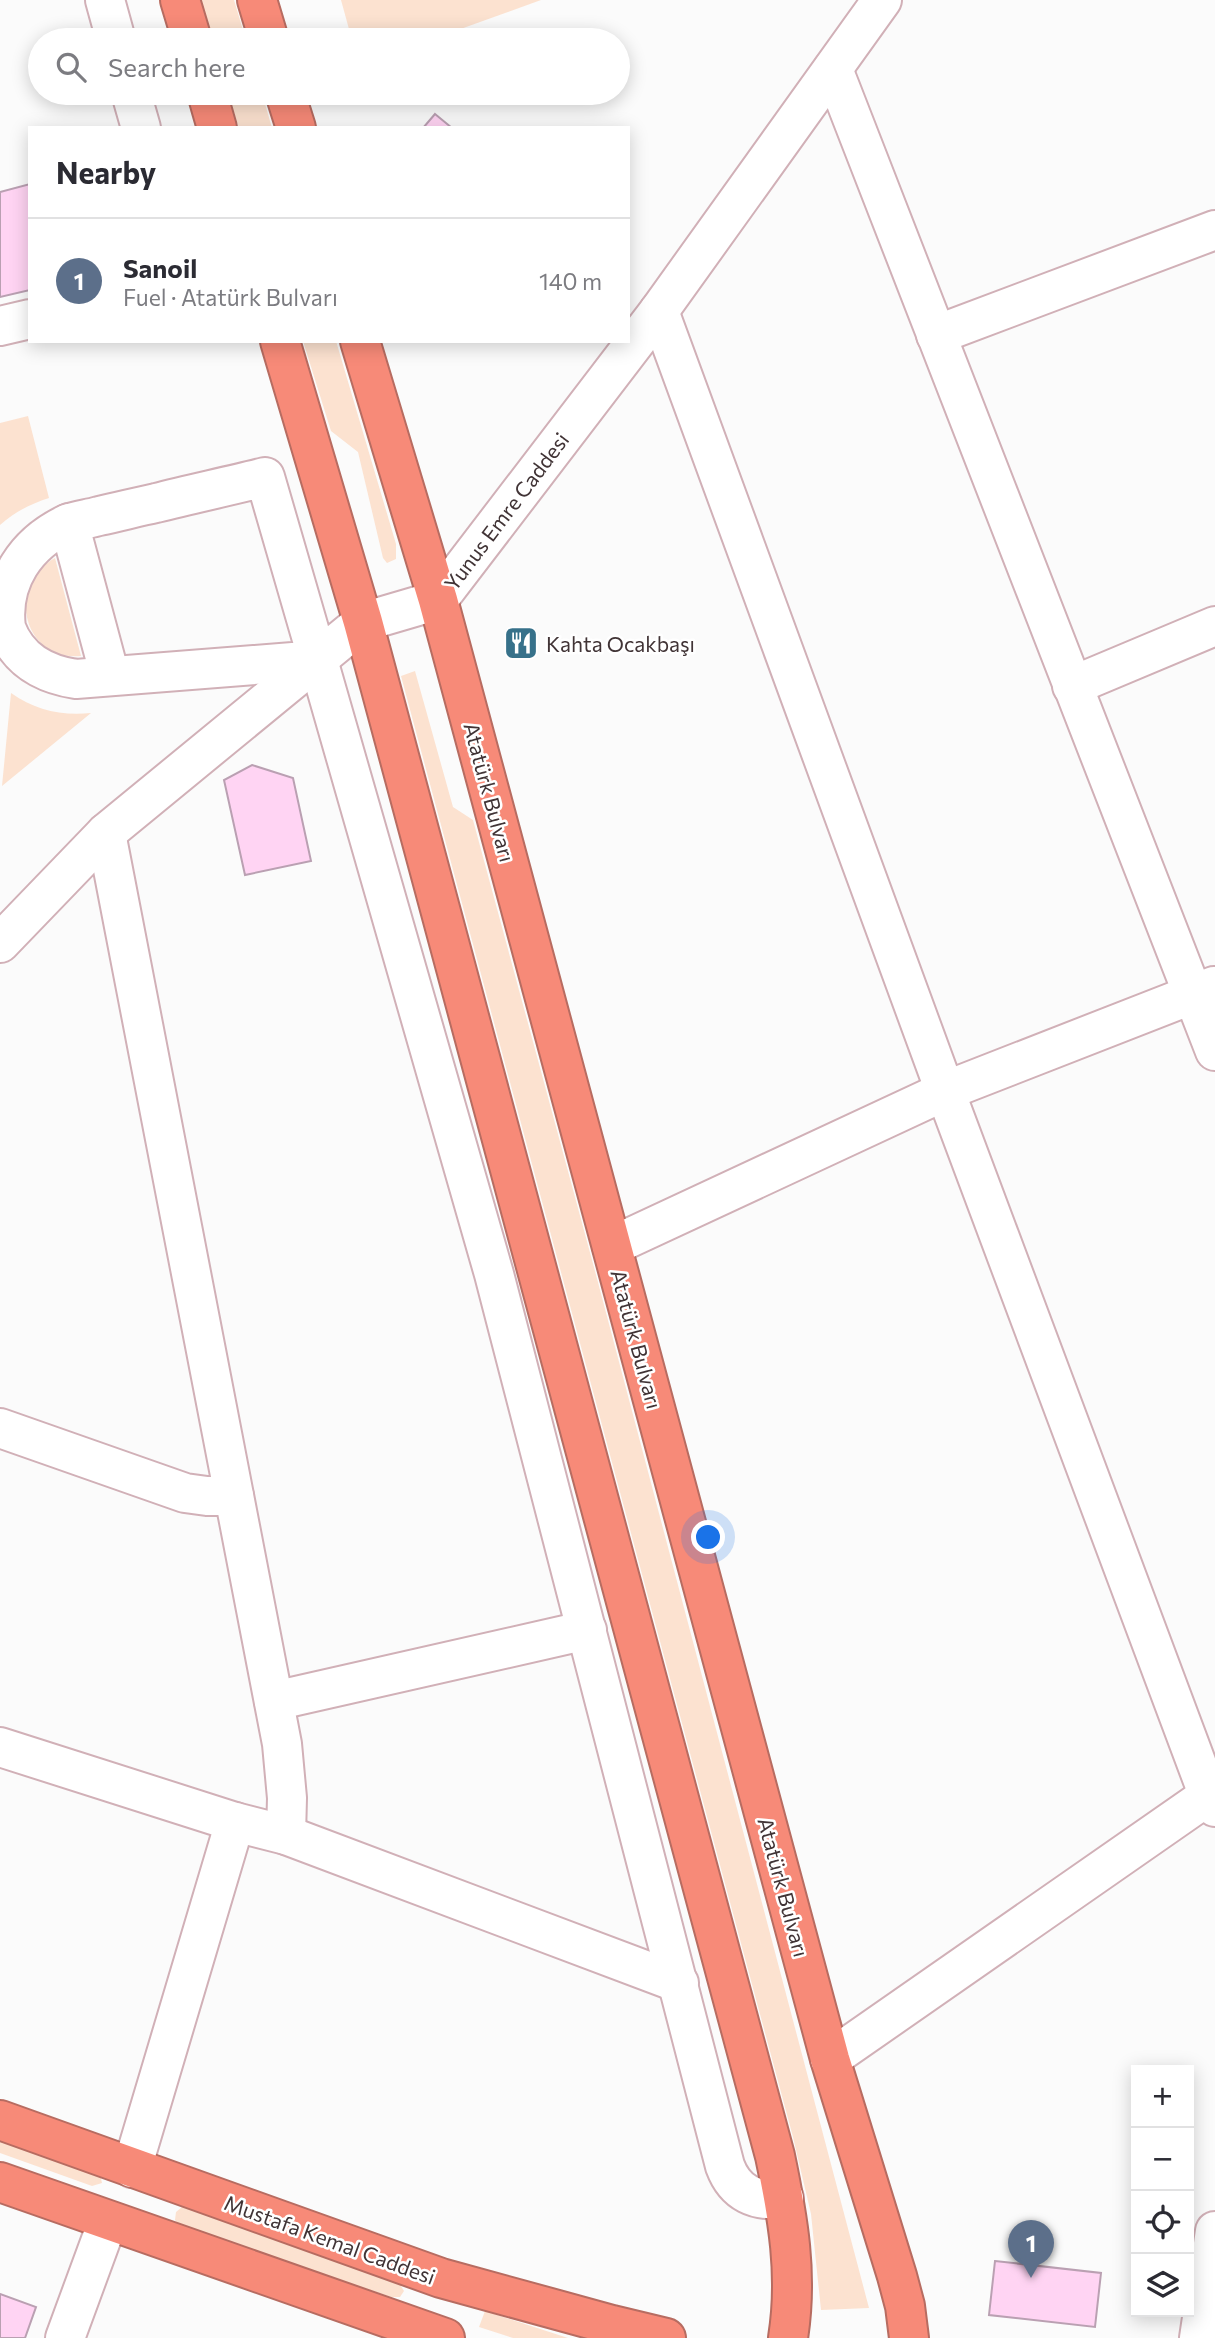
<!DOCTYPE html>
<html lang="en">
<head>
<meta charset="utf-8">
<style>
	body { margin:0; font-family:Commissioner,sans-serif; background:#f2f2f3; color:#2b2b33 }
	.controls { position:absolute; right:21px; bottom:21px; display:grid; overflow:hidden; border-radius:0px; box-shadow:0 4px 18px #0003 }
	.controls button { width:63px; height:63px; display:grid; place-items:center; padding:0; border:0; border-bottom:2px solid #e1e1e2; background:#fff; color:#2b2b33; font:35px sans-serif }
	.you { position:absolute; left:709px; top:1538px; width:24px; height:24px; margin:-18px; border:5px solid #fff; border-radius:50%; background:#1a73e8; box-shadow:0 0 0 10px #1a73e833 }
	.badge { display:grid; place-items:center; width:46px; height:46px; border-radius:50%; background:#d93025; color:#fff; font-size:23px; font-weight:700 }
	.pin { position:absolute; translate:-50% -58px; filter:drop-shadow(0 2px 4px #0008) }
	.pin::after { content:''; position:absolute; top:37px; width:24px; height:21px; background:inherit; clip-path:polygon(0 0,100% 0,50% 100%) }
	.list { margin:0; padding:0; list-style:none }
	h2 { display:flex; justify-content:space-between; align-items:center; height:91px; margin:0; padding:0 28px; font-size:30px }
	h2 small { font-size:23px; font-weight:400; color:#7c7c81 }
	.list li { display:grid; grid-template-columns:46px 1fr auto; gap:21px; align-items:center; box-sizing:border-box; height:126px; padding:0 28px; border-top:2px solid #e1e1e2 }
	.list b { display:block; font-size:26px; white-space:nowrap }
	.list p { margin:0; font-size:23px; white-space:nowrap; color:#7c7c81 }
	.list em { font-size:23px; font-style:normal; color:#7c7c81 }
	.icon { flex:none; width:38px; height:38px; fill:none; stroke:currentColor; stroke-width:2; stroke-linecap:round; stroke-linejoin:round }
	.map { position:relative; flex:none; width:1215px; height:2338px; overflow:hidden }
	.search { position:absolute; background:#fff; box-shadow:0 4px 18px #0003; left:28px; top:28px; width:602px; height:77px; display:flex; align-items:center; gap:18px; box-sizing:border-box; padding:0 24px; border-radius:38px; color:#7c7c81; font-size:26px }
	.panel { position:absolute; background:#fff; box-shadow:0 4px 18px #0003; left:28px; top:126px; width:602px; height:217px; border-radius:0px }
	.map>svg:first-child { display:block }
</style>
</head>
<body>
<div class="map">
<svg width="1215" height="2338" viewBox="0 0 1215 2338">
	<rect width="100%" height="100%" fill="#fbfbfb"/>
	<!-- green -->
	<g fill="#fce2d0">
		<path d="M 200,0 L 234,0 L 246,40 L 212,40 Z"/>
		<path d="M 341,0 L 541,0 L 430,40 L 352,40 Z"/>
		<path d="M 228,93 L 262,93 L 272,128 L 239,128 Z"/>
		<path d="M 303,341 L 336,341 L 396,544 L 396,559 L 387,563 L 383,558 L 358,452 L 331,431 Z"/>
		<path d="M 28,416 L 49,498 C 30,504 15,512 0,525 L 0,423 Z"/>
		<path d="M 55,558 L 81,656 C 23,662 5,585 55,558 Z"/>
		<path d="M 415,671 L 453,807 L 473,820 L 595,1271 L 869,2308 L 821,2310 L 811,2214 L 793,2137 L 401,676 Z"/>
		<path d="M 11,693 C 35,710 61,716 91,713 L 2,786 Z"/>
		<path d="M 0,2138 L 100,2174 L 102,2183 L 92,2186 L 0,2153 Z"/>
		<path d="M 182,2207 L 190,2208 L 399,2283 L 404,2291 L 400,2297 L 391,2297 L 180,2226 L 175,2220 L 176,2212 Z"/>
		<path d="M 485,2311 L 568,2338 L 513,2338 L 479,2327 Z"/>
	</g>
	<!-- building -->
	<g fill="#ffd4f3" stroke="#baa0b2" stroke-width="2">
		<path d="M 435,114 L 452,128 L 423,128 Z"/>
		<path d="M 30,184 L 30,290 L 0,297 L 0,192 Z"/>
		<path d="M 252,765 L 293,778 L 311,861 L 245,875 L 224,780 Z"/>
		<path d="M 995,2261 L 1101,2273 L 1095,2327 L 989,2315 Z"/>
		<path d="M 0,2294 L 36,2307 L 25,2338 L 0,2338 Z"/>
	</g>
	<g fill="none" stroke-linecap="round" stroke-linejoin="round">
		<!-- minor casing -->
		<g stroke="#d1b0b7" stroke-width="42">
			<g id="minor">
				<path d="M 105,0 L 116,40"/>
				<path d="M 833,69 L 1215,1051"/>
				<path d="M 131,93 L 141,128"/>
				<path d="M 659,311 L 945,1091 L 1208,1794 L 1215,1807"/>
				<path d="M 0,326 L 30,319"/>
				<path d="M 936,335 L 1215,230"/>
				<path d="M 265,477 L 318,660 L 76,679 C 44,674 18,660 6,628 C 0,580 27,543 67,524 C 77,520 89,519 99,516 C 118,512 137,507 156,503 C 192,494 229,486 265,477 Z"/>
				<path d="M 69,523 L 110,676"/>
				<path d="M 318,660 L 494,1274 L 725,2166 C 735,2193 756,2203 784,2198"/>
				<path d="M 1072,686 L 1215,626"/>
				<path d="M 106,833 L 282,1744 L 287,1798 L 286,1835"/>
				<path d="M 0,943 L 106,833 L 363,622 L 438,600 L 659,311 L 882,0"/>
				<path d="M 612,1246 L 945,1091 L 1214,986"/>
				<path d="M 0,1428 L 185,1493 L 207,1496 L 234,1496"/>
				<path d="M 274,1701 L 587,1630"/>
				<path d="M 0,1747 L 235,1822 L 286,1835 L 679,1983"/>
				<path d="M 830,2059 L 1215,1791"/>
				<path d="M 132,2168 L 235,1822"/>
				<path d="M 65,2338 L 108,2221"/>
				<path d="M 1199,2338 L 1215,2231"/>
			</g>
		</g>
		<!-- highway casing -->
		<g stroke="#b76c61" stroke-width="42">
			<g id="highway">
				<path d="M 180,0 L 192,40"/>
				<path d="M 257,0 L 269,40"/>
				<path d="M 207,93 L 217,128"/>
				<path d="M 285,93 L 296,128"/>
				<path d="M 280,341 L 363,622 L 775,2156 C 788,2218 798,2275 788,2338"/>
				<path d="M 360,341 L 438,600 L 830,2059 L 897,2276 L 905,2306 L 909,2338"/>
				<path d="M 0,2120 L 441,2278 L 612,2325 L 666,2338"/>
				<path d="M 0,2182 L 445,2338"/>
			</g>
		</g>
		<!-- minor -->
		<use href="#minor" stroke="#fff" stroke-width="38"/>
		<!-- highway -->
		<use href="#highway" stroke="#f78a78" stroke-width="38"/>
	</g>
	<!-- icons -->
	<defs>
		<g id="restaurant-square" transform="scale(1.75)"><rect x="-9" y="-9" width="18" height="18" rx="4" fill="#37718a" stroke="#fff"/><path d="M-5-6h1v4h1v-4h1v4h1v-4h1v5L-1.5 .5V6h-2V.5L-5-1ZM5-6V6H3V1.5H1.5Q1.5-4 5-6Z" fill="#fff"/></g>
	</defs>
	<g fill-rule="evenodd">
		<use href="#restaurant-square" x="521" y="643"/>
	</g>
	<g text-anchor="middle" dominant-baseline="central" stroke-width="5" stroke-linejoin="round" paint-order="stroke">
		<!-- street labels -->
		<g font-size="21" fill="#413436" stroke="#fff">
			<text transform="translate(506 511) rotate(-53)">Yunus Emre Caddesi</text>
			<text transform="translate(490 792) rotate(75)">Atatürk Bulvarı</text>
			<text transform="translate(637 1339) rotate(75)">Atatürk Bulvarı</text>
			<text transform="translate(784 1887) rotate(75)">Atatürk Bulvarı</text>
			<text transform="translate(330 2239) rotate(20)">Mustafa Kemal Caddesi</text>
		</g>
		<!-- poi labels -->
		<g font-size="21" fill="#413436" stroke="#fff" text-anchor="start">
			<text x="546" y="643">Kahta Ocakbaşı</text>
		</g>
	</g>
</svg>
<div class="controls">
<button>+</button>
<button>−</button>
<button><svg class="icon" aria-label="locate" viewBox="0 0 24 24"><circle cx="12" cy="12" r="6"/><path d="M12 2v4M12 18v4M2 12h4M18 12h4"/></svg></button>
<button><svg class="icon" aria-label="layers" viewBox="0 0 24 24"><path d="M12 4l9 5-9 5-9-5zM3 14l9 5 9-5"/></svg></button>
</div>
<div class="you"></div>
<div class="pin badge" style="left:1031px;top:2278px;background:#5c6f8a">1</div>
<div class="search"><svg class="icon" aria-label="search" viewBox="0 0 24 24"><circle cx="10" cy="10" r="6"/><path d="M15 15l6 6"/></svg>Search here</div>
<section class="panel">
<h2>Nearby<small></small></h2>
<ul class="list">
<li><span class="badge" style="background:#5c6f8a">1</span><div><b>Sanoil</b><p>Fuel · Atatürk Bulvarı</p></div><em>140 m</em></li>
</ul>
</section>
</div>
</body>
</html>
